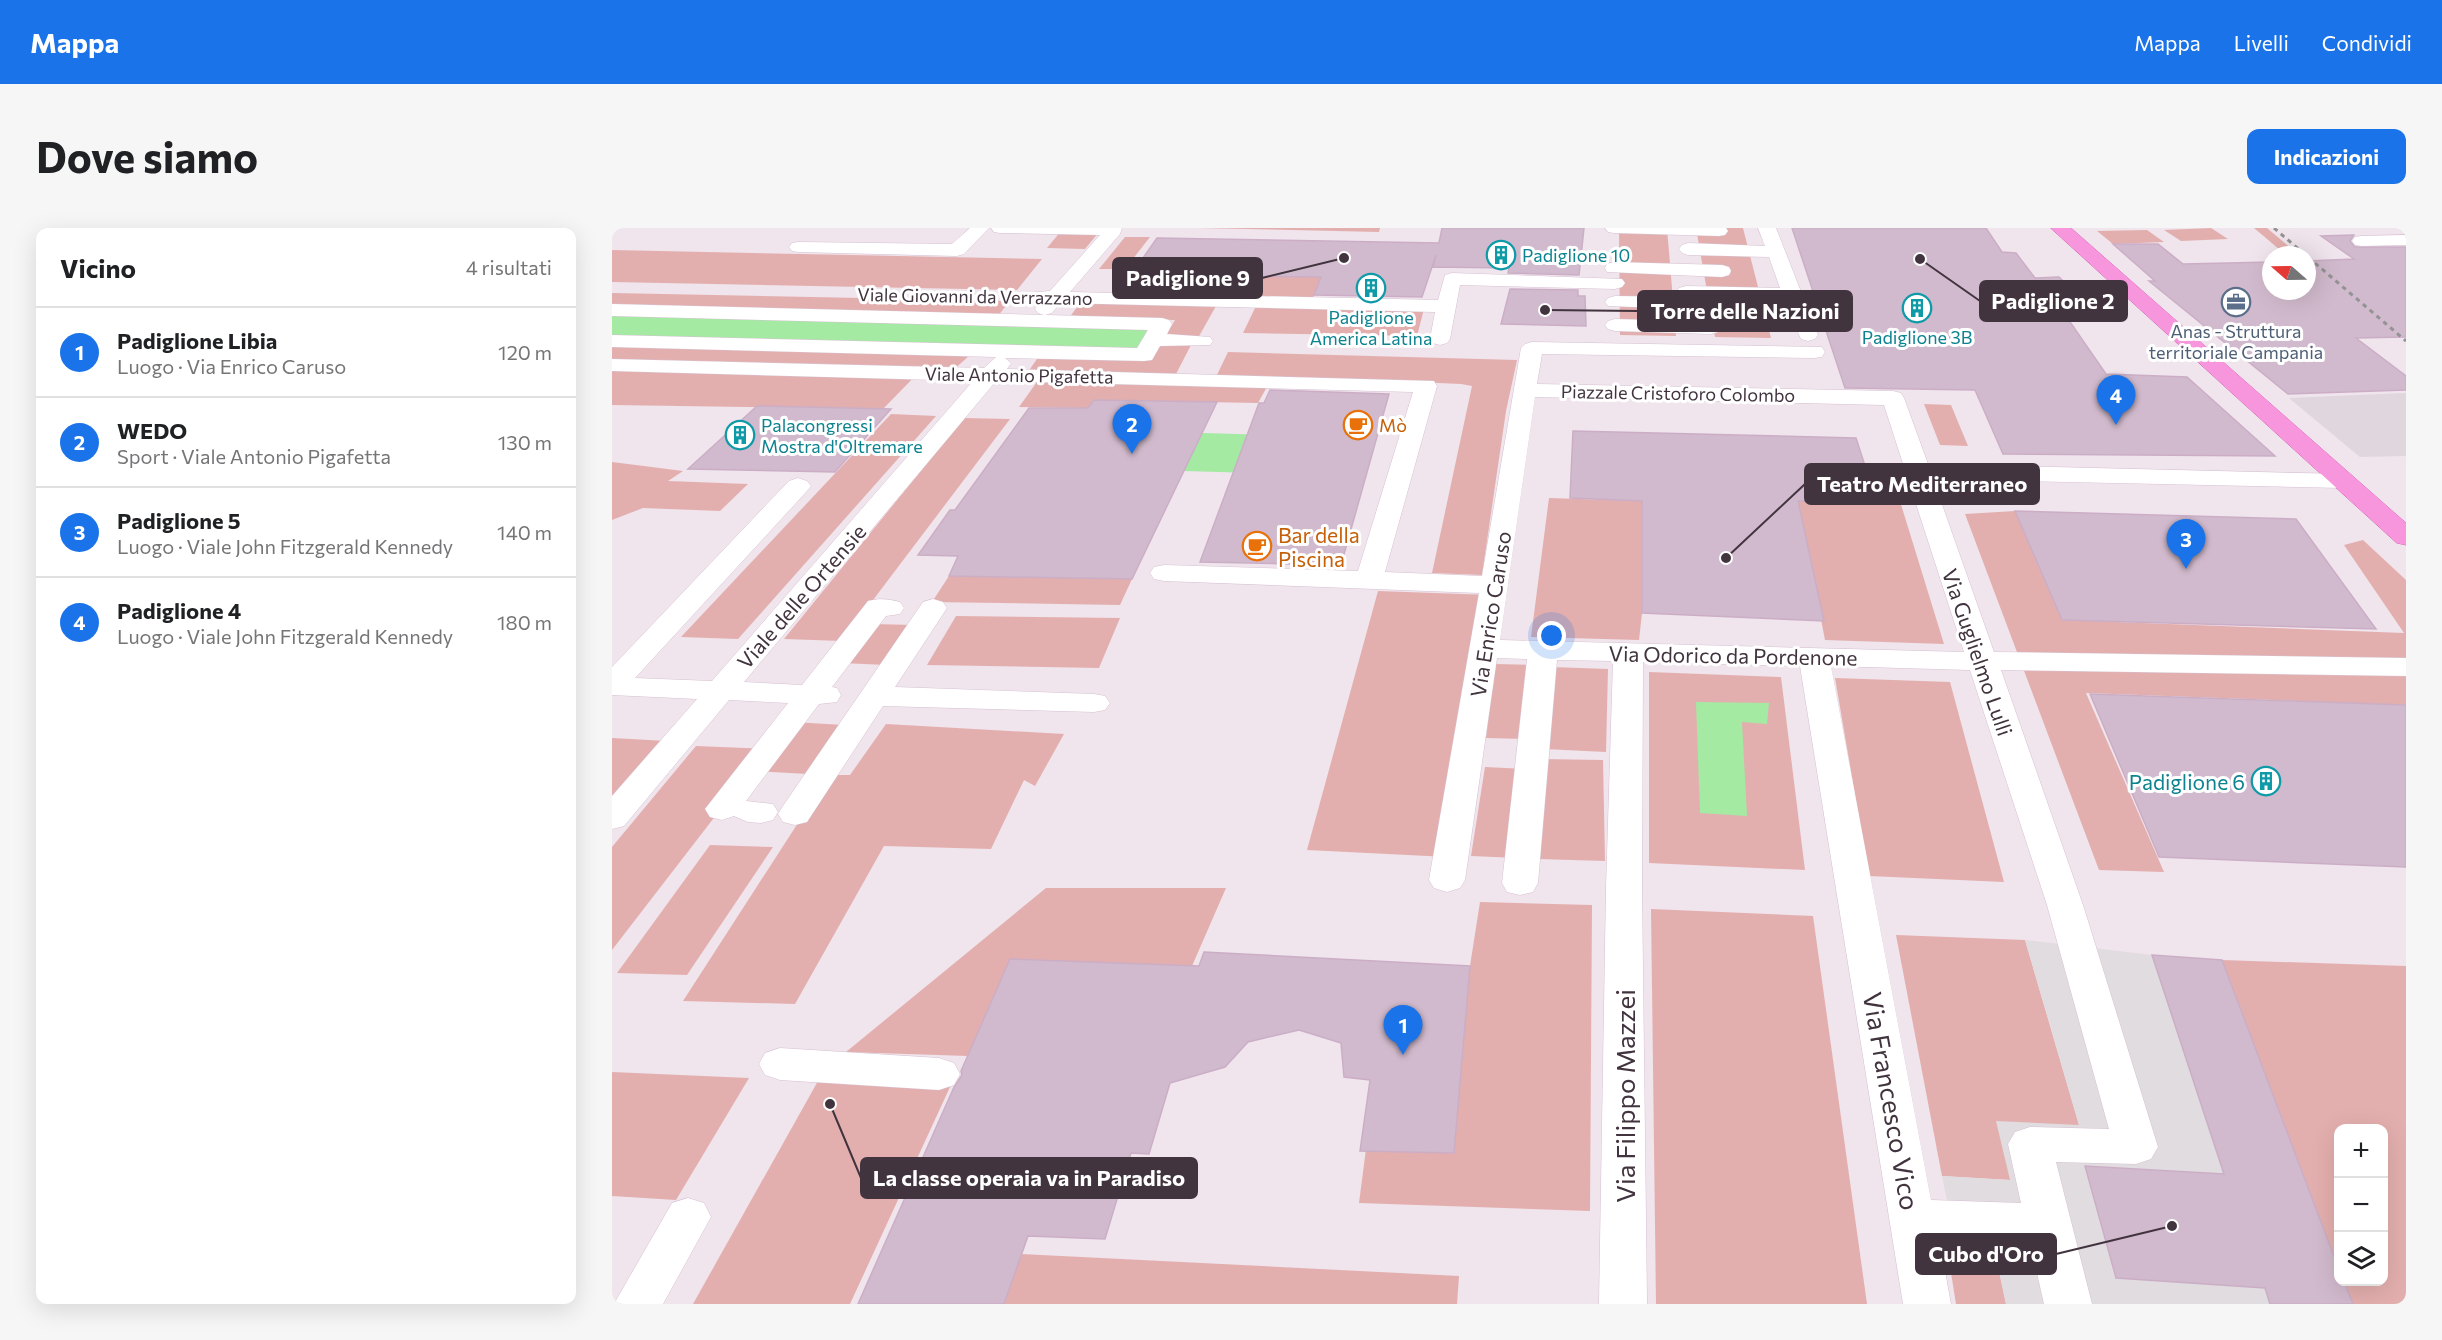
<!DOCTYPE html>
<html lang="it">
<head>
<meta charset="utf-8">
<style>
	body { margin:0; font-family:Commissioner,sans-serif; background:#f6f6f6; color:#202124 }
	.controls { position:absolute; right:18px; bottom:18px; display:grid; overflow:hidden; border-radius:12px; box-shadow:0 6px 24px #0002 }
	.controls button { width:54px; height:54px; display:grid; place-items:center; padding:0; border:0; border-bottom:2px solid #e0e0e0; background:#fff; color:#202124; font:30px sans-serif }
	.compass { position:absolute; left:1650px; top:18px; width:54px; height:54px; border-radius:50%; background:#fff; box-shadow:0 6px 24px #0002; rotate:290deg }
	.you { position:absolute; left:940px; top:408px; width:21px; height:21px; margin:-15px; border:4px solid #fff; border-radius:50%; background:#1a73e8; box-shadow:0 0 0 9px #1a73e833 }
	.badge { display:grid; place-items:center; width:39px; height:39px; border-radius:50%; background:#1a73e8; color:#fff; font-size:20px; font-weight:700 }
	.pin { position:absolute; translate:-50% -50px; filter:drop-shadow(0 2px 3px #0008) }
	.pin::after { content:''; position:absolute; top:32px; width:21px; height:18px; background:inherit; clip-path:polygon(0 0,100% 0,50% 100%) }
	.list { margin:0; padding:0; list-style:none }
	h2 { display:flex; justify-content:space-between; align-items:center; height:78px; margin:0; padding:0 24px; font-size:26px }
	h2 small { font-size:20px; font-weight:400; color:#757577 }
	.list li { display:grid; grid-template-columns:39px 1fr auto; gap:18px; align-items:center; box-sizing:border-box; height:90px; padding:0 24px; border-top:2px solid #e0e0e0 }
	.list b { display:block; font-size:22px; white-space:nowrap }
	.list p { margin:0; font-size:20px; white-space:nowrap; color:#757577 }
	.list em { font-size:20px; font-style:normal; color:#757577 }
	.icon { flex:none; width:33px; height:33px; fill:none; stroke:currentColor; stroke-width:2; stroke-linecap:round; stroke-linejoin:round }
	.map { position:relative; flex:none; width:1794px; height:1076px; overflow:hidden; border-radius:12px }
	header { display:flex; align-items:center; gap:36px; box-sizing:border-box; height:84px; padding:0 30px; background:#1a73e8; color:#fff }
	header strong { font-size:28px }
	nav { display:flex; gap:33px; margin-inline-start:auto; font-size:21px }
	.intro { display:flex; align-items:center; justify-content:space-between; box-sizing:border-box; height:144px; padding:0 36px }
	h1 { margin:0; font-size:42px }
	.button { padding:15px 27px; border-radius:12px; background:#1a73e8; color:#fff; font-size:21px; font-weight:700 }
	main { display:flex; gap:36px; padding:0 36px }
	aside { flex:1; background:#fff; border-radius:12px; box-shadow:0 6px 24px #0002 }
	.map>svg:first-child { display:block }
</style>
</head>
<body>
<header>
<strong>Mappa</strong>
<nav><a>Mappa</a><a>Livelli</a><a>Condividi</a></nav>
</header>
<div class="intro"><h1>Dove siamo</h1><a class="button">Indicazioni</a></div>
<main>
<aside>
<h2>Vicino<small>4 risultati</small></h2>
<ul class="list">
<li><span class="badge">1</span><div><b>Padiglione Libia</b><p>Luogo · Via Enrico Caruso</p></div><em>120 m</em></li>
<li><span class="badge">2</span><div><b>WEDO</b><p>Sport · Viale Antonio Pigafetta</p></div><em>130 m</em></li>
<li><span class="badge">3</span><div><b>Padiglione 5</b><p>Luogo · Viale John Fitzgerald Kennedy</p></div><em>140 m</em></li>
<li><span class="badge">4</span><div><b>Padiglione 4</b><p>Luogo · Viale John Fitzgerald Kennedy</p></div><em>180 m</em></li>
</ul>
</aside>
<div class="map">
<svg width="1794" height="1076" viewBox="0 0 1794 1076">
	<rect width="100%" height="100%" fill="#f0e4ed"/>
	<!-- industrial -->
	<path fill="#dfd6de" d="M 1794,165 L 1794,228 L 1748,229 L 1677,170 Z"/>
	<!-- green -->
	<g fill="#e3afae">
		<path d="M 587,0 L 768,0 L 767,4 Z"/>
		<path d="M 1007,0 L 1055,0 L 1064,108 L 1008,107 Z"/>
		<path d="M 1084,0 L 1131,0 L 1159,110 L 1103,109 Z"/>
		<path d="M 1599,0 L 1616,11 L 1569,13 L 1552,2 Z"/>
		<path d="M 1642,0 L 1655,0 L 1687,27 L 1674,27 Z"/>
		<path d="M 1535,2 L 1552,14 L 1501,16 L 1485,3 Z"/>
		<path d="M 449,3 L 487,4 L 473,21 L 435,20 Z"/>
		<path d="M 513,9 L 538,9 L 513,41 L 487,41 Z"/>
		<path d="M 0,22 L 430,31 L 405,62 L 0,54 Z"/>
		<path d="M 519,47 L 709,49 L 701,70 L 506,68 Z"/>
		<path d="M 0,65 L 398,73 L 385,89 L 0,78 Z"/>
		<path d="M 468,75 L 604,78 L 586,110 L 553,109 L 563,92 L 457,90 Z"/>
		<path d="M 644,78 L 812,81 L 805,108 L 631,105 Z"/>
		<path d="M 547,114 L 580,115 L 564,146 L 416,144 L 427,128 Z"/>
		<path d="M 0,116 L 358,127 L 339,144 L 308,143 L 271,181 L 0,177 Z"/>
		<path d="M 616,124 L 905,132 L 894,183 L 870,347 L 820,345 L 860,158 L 849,156 L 804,154 L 604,149 Z"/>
		<path d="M 427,151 L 656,157 L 646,175 L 482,172 L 476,180 L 407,179 Z"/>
		<path d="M 1312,176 L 1339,177 L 1356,218 L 1328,217 Z"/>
		<path d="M 279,186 L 324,188 L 126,411 L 69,409 Z"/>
		<path d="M 352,190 L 398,191 L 230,413 L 172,411 Z"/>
		<path d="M 0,234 L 71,243 L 56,253 L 136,256 L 108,283 L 31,280 L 0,292 Z"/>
		<path d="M 1263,269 L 1287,270 L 1332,416 L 1213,412 L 1186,273 L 1264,275 Z"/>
		<path d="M 937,270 L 1030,273 L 1030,385 L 1027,412 L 919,409 Z"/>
		<path d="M 1403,283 L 1450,392 L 1792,405 L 1732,317 L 1751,312 L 1794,352 L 1794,477 L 1474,465 L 1552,644 L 1487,642 L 1353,286 Z"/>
		<path d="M 337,348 L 520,351 L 508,377 L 320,374 Z"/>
		<path d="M 766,363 L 878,367 L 836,629 L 695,622 Z"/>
		<path d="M 344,388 L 508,390 L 487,440 L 315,437 Z"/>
		<path d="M 258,396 L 303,397 L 275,437 L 229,435 Z"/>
		<path d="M 883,436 L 919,437 L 913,511 L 874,510 Z"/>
		<path d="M 939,439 L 996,441 L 994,524 L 932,521 Z"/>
		<path d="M 1037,444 L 1169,449 L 1193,642 L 1037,635 Z"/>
		<path d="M 1223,450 L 1338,454 L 1392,654 L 1257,648 Z"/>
		<path d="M 180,494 L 232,497 L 196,546 L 141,543 Z"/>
		<path d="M 274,496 L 452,506 L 423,558 L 412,552 L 379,621 L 272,618 L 183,776 L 71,773 L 217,547 L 238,547 Z"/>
		<path d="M 0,510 L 55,513 L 0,576 Z"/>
		<path d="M 84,518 L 155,521 L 0,722 L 0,619 Z"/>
		<path d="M 929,531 L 991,532 L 993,633 L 926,631 Z"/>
		<path d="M 873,539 L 915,541 L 905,630 L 859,628 Z"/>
		<path d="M 98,617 L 161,619 L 75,747 L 5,745 Z"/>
		<path d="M 434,660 L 614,660 L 580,738 L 398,731 L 356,828 L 234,824 Z"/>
		<path d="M 868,674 L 980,677 L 978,983 L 747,975 L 754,921 L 842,924 L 858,738 Z"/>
		<path d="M 1039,681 L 1201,688 L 1255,1076 L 1044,1076 Z"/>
		<path d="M 1284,707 L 1413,712 L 1467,897 L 1398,952 L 1330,948 Z"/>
		<path d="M 1610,732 L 1794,738 L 1794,1076 L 1741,1076 L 1732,1054 L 1772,1054 L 1772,900 L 1726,900 L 1726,1039 Z"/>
		<path d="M 0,844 L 137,850 L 64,972 L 0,968 Z"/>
		<path d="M 206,853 L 338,859 L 238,1076 L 81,1076 Z"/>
		<path d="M 409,1026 L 847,1048 L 845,1076 L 392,1076 Z"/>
		<path d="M 1336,1026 L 1384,1029 L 1394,1076 L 1344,1076 Z"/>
	</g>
	<!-- parking -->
	<path fill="#e1dce0" d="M 1413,712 L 1540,727 L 1612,946 L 1473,938 L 1503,1050 L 1653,1060 L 1658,1076 L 1394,1076 L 1384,1029 L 1336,1026 L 1339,992 L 1330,948 L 1398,952 L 1384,893 L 1467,897 Z"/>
	<!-- water -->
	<g fill="#a4eaa3">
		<path d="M 0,84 L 537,99 L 524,123 L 0,110 Z"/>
		<path d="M 460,201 L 658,207 L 641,245 L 434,239 Z"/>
		<path d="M 1084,474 L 1157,475 L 1155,496 L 1130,494 L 1135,588 L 1088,585 Z"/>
	</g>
	<!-- building -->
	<g fill="#d1bacd" stroke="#cbaec6" stroke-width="1.5">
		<path d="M 830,0 L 972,0 L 967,47 L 896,45 L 897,40 L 821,39 L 824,27 L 810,69 L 702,67 L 709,49 L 519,47 L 545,10 L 827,15 Z"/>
		<path d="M 1180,0 L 1374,0 L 1390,24 L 1404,25 L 1423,50 L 1447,49 L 1476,77 L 1447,78 L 1494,146 L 1575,149 L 1663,228 L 1391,226 L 1363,162 L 1233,160 Z"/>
		<path d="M 1742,7 L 1738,13 L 1743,19 L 1794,19 L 1794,109 L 1744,110 L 1794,148 L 1794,162 L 1676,166 L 1537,53 L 1543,53 L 1501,16 L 1546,16 L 1571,36 L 1659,34 L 1659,63 L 1695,63 L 1695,33 L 1742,31 L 1709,8 Z"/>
		<path d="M 898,61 L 966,62 L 966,68 L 973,68 L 974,98 L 889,96 Z"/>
		<path d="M 658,162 L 777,166 L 729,337 L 588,334 L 647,175 L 652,175 Z"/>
		<path d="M 482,172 L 605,174 L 520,351 L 337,348 L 346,328 L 306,327 L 338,282 L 343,282 L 417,180 L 476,180 Z"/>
		<path d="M 145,178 L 279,181 L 223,244 L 76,241 Z"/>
		<path d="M 961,203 L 1244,210 L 1265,275 L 1186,273 L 1212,393 L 1030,385 L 1030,273 L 958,270 Z"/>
		<path d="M 1403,283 L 1684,291 L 1764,401 L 1450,392 Z"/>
		<path d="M 1478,466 L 1794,477 L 1794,639 L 1547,629 Z"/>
		<path d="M 592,724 L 858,738 L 842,925 L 748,923 L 758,852 L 732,849 L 729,815 L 687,802 L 636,814 L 613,839 L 558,855 L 537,926 L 519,925 L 493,1011 L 416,1008 L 392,1076 L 246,1076 L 342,859 L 350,847 L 349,843 L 398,731 L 587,738 Z"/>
		<path d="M 1540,727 L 1610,732 L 1726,1039 L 1726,1053 L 1732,1053 L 1741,1076 L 1658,1076 L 1653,1060 L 1504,1050 L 1473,938 L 1612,946 Z"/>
	</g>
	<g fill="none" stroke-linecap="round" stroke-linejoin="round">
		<!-- street casing -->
		<g stroke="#d6c1d1" stroke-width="1">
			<g id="street">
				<path d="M 358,0 L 377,0 L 352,26 L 345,28 L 186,24 L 180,23 L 177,19 L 180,15 L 186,14 L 340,16 Z"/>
				<path d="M 379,0 L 510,0 L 508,6 L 458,64 L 826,72 L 833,47 L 840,45 L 1010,51 L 1013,55 L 1010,59 L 1003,61 L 848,57 L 838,111 L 835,115 L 828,117 L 821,115 L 818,111 L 823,84 L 448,75 L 440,85 L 433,87 L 550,90 L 557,92 L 560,96 L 555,106 L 598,109 L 601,113 L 598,117 L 548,118 L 540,132 L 532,133 L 393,130 L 399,135 L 395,141 L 822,153 L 825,158 L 773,344 L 870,348 L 909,120 L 913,116 L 920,114 L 1210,119 L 1213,124 L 1210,129 L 1202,130 L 930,126 L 925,156 L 1281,163 L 1289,165 L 1292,170 L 1316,236 L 1731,246 L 1740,248 L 1743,253 L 1740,258 L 1731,260 L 1321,251 L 1382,424 L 1794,430 L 1794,448 L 1389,442 L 1471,677 L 1546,919 L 1539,931 L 1524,936 L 1444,934 L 1480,1076 L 1432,1076 L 1418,1014 L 1327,1010 L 1339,1076 L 1291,1076 L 1188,438 L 1031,434 L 1030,660 L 1035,1076 L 987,1076 L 994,660 L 1001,433 L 945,432 L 926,655 L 921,664 L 908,667 L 895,664 L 890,655 L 915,431 L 885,430 L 853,652 L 848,660 L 835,664 L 822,660 L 817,652 L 867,365 L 552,353 L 542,351 L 538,345 L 542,339 L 552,337 L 746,343 L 801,164 L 384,153 L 132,454 L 190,457 L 256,373 C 267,370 277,371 288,374 L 292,380 L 288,386 L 274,388 L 220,459 L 225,460 L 229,467 L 225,474 L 207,476 L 134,573 L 161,576 L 166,584 L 161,592 L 149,595 L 136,594 L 122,588 L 110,592 L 98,589 L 93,581 L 176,475 L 117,472 L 12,598 L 0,601 L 0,568 L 85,471 L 0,467 L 0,439 L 177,253 L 186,250 L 195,253 L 199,258 L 195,263 L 23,450 L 100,453 L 361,153 L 0,143 L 0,131 L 372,140 L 384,129 L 0,119 L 0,107 L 525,120 L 536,102 L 0,88 L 0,76 L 432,87 L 426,85 L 423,81 L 427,75 L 415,73 L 412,69 L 415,65 L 438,63 L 488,7 L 388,5 L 382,4 ZM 923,169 L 1272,177 L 1352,424 L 888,412 ZM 1219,438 L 1358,442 L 1435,677 L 1497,901 L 1418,899 L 1403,904 L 1396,916 L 1409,975 L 1319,972 Z"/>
				<path d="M 993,0 L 1114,0 L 1116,3 L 1113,7 L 1107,8 L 1002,5 L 996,4 Z"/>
				<path d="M 1146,0 L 1164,0 L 1206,107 L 1203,111 L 1196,113 L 1189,111 L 1182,96 L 1079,93 L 1106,96 L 1109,100 L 1106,104 L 1099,106 L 1003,103 L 996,101 L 993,97 L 996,93 L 1003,91 L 1074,93 L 1067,91 L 1064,87 L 1067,83 L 1072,81 L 996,78 L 993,74 L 996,70 L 1003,68 L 1072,69 L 1067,68 L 1064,64 L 1067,60 L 1074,58 L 1168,60 L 1157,29 L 1076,27 L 1070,25 L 1067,21 L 1070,17 L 1076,15 L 1153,18 ZM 1100,70 L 1173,72 L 1177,84 L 1100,82 L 1106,80 L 1109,76 L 1106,72 Z"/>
				<path d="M 1794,7 L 1794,17 L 1749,18 L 1743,17 L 1740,13 L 1743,9 L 1749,8 Z"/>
				<path d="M 1002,34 L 1110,37 L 1117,39 L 1119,43 L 1117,47 L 1110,49 L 995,44 L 993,40 L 995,36 Z"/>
				<path d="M 321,371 L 331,374 L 335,380 L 283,459 L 482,466 L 493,468 L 498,475 L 493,482 L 482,484 L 271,478 L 195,594 L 183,597 L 171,594 L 166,586 L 171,578 L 311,374 Z"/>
				<path d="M 168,820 L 327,830 L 342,835 L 348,846 L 342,857 L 327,862 L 168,852 L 153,847 L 147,836 L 153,825 Z"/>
				<path d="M 76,970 L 92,975 L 99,989 L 51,1076 L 2,1076 L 60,975 Z"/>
			</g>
		</g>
		<!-- primary casing -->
		<g stroke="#db67bc" stroke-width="1">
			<path id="primary" d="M 1439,0 L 1459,0 L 1794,295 L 1794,317 L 1785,315 Z"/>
		</g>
		<!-- street -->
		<use href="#street" fill="#fff" fill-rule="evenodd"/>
		<!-- primary -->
		<use href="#primary" fill="#f796dc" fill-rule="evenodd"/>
		<!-- rail -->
		<path stroke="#939393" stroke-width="3" stroke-dasharray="4.5 4.5" stroke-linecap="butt" d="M 1662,0 L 1794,113"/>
	</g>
	<!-- icons -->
	<defs>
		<g id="building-ring" transform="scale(1.5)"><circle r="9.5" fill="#fff" stroke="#0f9aa8" stroke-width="1.5"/><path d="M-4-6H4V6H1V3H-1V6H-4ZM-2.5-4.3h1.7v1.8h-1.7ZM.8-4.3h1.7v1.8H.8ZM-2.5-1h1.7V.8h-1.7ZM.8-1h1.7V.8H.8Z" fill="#0f9aa8"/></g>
		<g id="office-ring" transform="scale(1.5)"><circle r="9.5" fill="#fff" stroke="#5c6f8a" stroke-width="1.5"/><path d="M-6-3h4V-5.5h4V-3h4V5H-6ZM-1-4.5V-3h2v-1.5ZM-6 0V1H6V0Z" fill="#5c6f8a"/></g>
		<g id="cafe-ring" transform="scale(1.5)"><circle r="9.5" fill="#fff" stroke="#e8710a" stroke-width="1.5"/><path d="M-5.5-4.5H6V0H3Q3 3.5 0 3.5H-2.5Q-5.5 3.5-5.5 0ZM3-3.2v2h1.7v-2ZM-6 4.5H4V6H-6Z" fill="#e8710a"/></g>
	</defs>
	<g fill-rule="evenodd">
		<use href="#building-ring" x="889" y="27"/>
		<use href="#building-ring" x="759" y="60"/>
		<use href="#office-ring" x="1624" y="74"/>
		<use href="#building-ring" x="1305" y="80"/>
		<use href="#cafe-ring" x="746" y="197"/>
		<use href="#building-ring" x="128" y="207"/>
		<use href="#cafe-ring" x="645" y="318"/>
		<use href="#building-ring" x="1654" y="553"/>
	</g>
	<g text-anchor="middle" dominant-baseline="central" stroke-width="6" stroke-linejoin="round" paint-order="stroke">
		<!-- far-culture labels -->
		<g font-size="18" fill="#0d838f" stroke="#fff" text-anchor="start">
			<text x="910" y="27">Padiglione 10</text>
			<text x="759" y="89" text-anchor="middle">Padiglione<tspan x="759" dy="21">America Latina</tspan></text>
			<text x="1305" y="109" text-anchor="middle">Padiglione 3B</text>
			<text x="149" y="197">Palacongressi<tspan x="149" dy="21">Mostra d'Oltremare</tspan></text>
		</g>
		<!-- far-street labels -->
		<g font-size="18" fill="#42343f" stroke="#fff">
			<text transform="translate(363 68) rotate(1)">Viale Giovanni da Verrazzano</text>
			<text transform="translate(407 147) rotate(1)">Viale Antonio Pigafetta</text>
			<text transform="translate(1066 165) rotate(1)">Piazzale Cristoforo Colombo</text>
		</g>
		<!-- far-service labels -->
		<g font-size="18" fill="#4e5e75" stroke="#fff">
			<text x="1624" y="103">Anas - Struttura<tspan x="1624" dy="21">territoriale Campania</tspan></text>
		</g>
		<!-- far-food labels -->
		<g font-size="18" fill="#c56008" stroke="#fff" text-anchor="start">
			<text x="767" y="197">Mò</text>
		</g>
		<!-- food labels -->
		<g font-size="21" fill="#c56008" stroke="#fff" text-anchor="start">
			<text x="666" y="306">Bar della<tspan x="666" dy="24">Piscina</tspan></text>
		</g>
		<!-- street labels -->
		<g font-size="21" fill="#42343f" stroke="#fff">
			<text transform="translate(189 368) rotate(-49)">Viale delle Ortensie</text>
			<text transform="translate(878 386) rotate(-81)">Via Enrico Caruso</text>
			<text transform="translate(1366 424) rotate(71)">Via Guglielmo Lulli</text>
			<text transform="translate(1121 427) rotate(1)">Via Odorico da Pordenone</text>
		</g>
		<!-- culture labels -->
		<g font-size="21" fill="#0d838f" stroke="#fff" text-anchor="end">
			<text x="1633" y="553">Padiglione 6</text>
		</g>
		<!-- near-street labels -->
		<g font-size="26" fill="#42343f" stroke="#fff">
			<text transform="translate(1012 868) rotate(-90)">Via Filippo Mazzei</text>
			<text transform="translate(1280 873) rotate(80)">Via Francesco Vico</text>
		</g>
	</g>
	<!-- callouts -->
	<path fill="none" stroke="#42343f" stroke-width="2" d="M732 30L650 50M1308 31L1368 73M933 82L1026 83M1114 330L1193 256M218 876L249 950M1560 998L1444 1026"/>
	<g fill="#42343f" stroke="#fff" stroke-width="2">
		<circle cx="732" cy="30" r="6"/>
		<circle cx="1308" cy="31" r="6"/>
		<circle cx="933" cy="82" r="6"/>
		<circle cx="1114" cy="330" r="6"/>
		<circle cx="218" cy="876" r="6"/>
		<circle cx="1560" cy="998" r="6"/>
	</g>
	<g fill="#42343f" stroke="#42343f" stroke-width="2">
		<rect x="501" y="30" width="149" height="40" rx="6"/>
		<rect x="1368" y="53" width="147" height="40" rx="6"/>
		<rect x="1026" y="63" width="214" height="40" rx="6"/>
		<rect x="1193" y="236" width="234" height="40" rx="6"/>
		<rect x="249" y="930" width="336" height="40" rx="6"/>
		<rect x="1304" y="1006" width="140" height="40" rx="6"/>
	</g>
	<g font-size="22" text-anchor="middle" font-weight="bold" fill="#fff">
		<text x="576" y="58">Padiglione 9</text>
		<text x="1441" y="81">Padiglione 2</text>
		<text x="1133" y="91">Torre delle Nazioni</text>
		<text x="1310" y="264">Teatro Mediterraneo</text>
		<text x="417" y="958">La classe operaia va in Paradiso</text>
		<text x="1374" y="1034">Cubo d'Oro</text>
	</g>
</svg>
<div class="controls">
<button>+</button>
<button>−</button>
<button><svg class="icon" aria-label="layers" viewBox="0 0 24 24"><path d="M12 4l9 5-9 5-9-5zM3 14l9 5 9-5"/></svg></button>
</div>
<svg class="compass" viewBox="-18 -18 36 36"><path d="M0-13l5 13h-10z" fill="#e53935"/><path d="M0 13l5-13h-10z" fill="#757577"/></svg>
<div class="you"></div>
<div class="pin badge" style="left:791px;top:827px">1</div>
<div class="pin badge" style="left:520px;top:226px">2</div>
<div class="pin badge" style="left:1574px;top:341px">3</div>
<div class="pin badge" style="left:1504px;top:197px">4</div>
</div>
</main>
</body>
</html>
